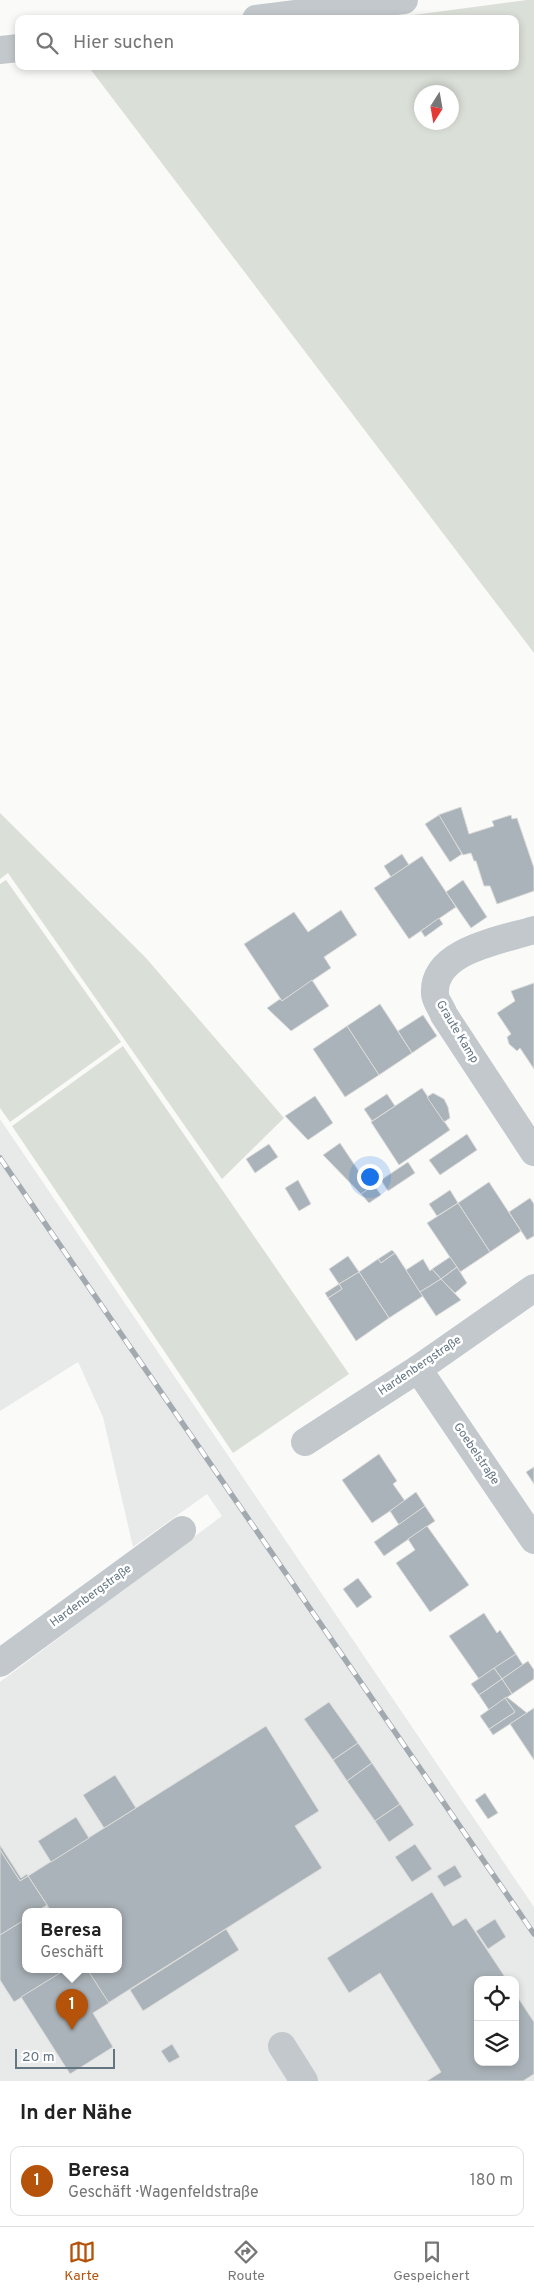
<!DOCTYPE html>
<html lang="de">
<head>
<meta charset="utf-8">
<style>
	body { margin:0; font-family:Overpass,sans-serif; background:#f2f2f2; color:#222 }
	.controls { position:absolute; right:15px; bottom:15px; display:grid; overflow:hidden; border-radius:10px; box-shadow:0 2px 8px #0003 }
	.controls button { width:45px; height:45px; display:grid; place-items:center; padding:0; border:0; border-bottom:1px solid #e0e0e0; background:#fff; color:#222; font:25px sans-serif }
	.compass { position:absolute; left:414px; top:85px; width:45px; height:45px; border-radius:50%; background:#fff; box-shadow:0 2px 8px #0003; rotate:191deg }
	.scale { position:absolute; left:15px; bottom:12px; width:100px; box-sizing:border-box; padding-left:5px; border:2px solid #657683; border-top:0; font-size:14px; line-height:18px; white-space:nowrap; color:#657683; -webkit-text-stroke:4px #fff; paint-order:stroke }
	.you { position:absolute; left:369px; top:1176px; width:18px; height:18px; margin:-12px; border:4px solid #fff; border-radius:50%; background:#1a73e8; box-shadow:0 0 0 8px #1a73e833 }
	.badge { display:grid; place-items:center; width:32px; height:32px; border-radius:50%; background:#b45309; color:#fff; font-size:16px; font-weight:700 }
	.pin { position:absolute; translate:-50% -41px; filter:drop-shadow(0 1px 2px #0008) }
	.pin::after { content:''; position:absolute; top:26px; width:18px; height:15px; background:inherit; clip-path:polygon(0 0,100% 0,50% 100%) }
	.popup { position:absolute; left:22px; top:1908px; width:100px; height:65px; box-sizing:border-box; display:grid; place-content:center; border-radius:10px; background:#fff; filter:drop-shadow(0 1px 4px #0005); font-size:16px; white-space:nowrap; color:#767676 }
	.popup b { font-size:19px; color:#222 }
	.popup::after { content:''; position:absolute; left:50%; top:100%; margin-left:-10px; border:10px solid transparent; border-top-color:#fff }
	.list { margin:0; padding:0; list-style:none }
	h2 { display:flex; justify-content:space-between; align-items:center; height:65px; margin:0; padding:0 20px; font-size:21px }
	h2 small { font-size:16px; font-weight:400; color:#767676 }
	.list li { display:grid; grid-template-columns:32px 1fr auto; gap:15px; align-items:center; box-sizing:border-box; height:70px; margin:0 10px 10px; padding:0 10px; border:1px solid #e0e0e0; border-radius:10px }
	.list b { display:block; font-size:19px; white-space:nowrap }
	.list p { margin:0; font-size:16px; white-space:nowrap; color:#767676 }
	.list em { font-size:16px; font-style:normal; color:#767676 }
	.icon { flex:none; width:28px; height:28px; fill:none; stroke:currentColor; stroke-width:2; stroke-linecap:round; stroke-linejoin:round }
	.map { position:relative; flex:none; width:534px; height:2081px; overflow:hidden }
	.search { position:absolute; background:#fff; box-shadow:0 2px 8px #0003; left:15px; right:15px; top:15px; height:55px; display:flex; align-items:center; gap:12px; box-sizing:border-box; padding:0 18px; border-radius:10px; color:#767676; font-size:19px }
	.sheet { height:145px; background:#fff }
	nav { display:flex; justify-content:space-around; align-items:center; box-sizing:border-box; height:70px; border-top:1px solid #e0e0e0; background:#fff; font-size:14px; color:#767676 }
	nav a { display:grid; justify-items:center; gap:2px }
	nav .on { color:#b45309 }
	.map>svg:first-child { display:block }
</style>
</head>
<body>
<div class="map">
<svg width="534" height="2081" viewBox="0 0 534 2081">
	<rect width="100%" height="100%" fill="#fafaf8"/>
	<!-- built -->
	<path fill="#e8e9e9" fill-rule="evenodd" d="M 0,1119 L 534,1907 L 534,2081 L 0,2081 L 0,1682 L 222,1516 L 207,1494 L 133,1547 L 103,1417 L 78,1362 L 0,1411 ZM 26,1911 L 118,1911 L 118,1969 L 26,1969 ZM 478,1980 L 515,1980 L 515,2062 L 478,2062 Z"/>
	<!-- green -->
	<g fill="#dadfd7" fill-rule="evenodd">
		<path d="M 527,0 L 534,0 L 534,653 L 88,66 L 515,66 L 515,19 L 383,19 ZM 452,92 L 452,122 L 422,122 L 422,92 Z"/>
		<path d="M 0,813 L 146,958 L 284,1118 L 222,1179 L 8,873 L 0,879 Z"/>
		<path d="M 6,880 L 121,1042 L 10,1122 L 0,1108 L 0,884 Z"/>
		<path d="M 123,1046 L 349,1374 L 233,1453 L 12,1126 Z"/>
	</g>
	<!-- building -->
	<g fill="#aab3b9" stroke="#dcdcda">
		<path d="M 461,807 L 469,834 L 494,826 L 492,821 L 511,815 L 512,819 L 517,818 L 534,868 L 534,891 L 497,904 L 490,886 L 484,886 L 476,861 L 474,861 L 471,853 L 463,855 L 438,815 Z"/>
		<path d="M 439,815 L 462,854 L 450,862 L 425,824 Z"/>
		<path d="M 402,854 L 409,865 L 391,877 L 384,866 Z"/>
		<path d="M 422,856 L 456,907 L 409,939 L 374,888 Z"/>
		<path d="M 463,880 L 487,917 L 471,928 L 446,892 Z"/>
		<path d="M 341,910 L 357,935 L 324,957 L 331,968 L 282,1001 L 244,944 L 294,912 L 308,932 Z"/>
		<path d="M 439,918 L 443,924 L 425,937 L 421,931 Z"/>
		<path d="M 312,980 L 329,1006 L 291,1031 L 267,1008 L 280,999 L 282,1001 Z"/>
		<path d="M 534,983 L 534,1069 L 520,1048 L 517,1051 L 509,1044 L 507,1037 L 511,1034 L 497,1013 L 515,1001 L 511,991 Z"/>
		<path d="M 380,1004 L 412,1053 L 379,1075 L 347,1026 Z"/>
		<path d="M 423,1015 L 437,1036 L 412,1053 L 398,1031 Z"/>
		<path d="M 347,1026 L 379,1075 L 345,1097 L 313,1049 Z"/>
		<path d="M 422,1088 L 450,1130 L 399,1165 L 371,1122 Z"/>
		<path d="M 433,1093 L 444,1099 L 448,1107 L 450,1118 L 444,1122 L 427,1097 Z"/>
		<path d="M 387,1094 L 395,1106 L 372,1121 L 364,1109 Z"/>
		<path d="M 315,1096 L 333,1123 L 308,1140 L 285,1116 Z"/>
		<path d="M 467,1134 L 477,1150 L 440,1175 L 429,1160 Z"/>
		<path d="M 340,1143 L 370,1188 L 361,1194 L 323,1155 Z"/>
		<path d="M 269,1144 L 278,1157 L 255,1173 L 246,1159 Z"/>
		<path d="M 408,1162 L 415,1173 L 388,1191 L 381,1180 Z"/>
		<path d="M 298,1180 L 311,1204 L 299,1211 L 285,1188 Z"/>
		<path d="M 489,1182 L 521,1231 L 490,1252 L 458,1203 Z"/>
		<path d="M 374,1185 L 381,1195 L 369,1203 L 361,1194 Z"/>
		<path d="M 450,1190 L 458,1203 L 437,1216 L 429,1204 Z"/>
		<path d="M 530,1198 L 534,1204 L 534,1236 L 527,1240 L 509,1212 Z"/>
		<path d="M 458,1203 L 490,1252 L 460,1272 L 427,1223 Z"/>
		<path d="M 392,1250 L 395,1253 L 381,1263 L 378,1259 Z"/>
		<path d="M 395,1253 L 423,1296 L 389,1318 L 359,1272 L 378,1259 L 381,1263 Z"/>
		<path d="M 348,1256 L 359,1272 L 339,1284 L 329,1269 Z"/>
		<path d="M 450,1257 L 457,1267 L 441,1279 L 432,1269 Z"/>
		<path d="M 423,1259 L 430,1271 L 432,1269 L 441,1279 L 420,1292 L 406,1270 Z"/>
		<path d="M 457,1267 L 467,1283 L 455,1293 L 441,1279 Z"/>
		<path d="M 359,1272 L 389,1318 L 356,1341 L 328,1298 L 342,1289 L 339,1284 Z"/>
		<path d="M 441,1279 L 461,1300 L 436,1316 L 420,1292 Z"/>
		<path d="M 339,1284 L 342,1289 L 328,1298 L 325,1293 Z"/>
		<path d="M 379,1454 L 397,1481 L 393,1484 L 405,1501 L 372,1523 L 342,1480 Z"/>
		<path d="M 534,1467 L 534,1484 L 526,1472 Z"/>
		<path d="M 416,1492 L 425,1506 L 399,1525 L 390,1511 Z"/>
		<path d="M 425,1506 L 435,1521 L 384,1556 L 374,1542 Z"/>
		<path d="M 427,1526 L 469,1585 L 430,1612 L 396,1563 L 415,1550 L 408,1539 Z"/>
		<path d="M 358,1578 L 372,1597 L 357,1608 L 343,1589 Z"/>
		<path d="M 484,1613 L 497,1633 L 500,1630 L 516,1654 L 479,1679 L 449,1636 Z"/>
		<path d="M 516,1654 L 523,1665 L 502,1679 L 494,1668 Z"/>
		<path d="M 528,1661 L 534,1670 L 534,1679 L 512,1694 L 502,1679 Z"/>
		<path d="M 494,1668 L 502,1679 L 479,1695 L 471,1684 Z"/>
		<path d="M 502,1679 L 512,1694 L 489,1710 L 479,1695 Z"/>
		<path d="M 507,1697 L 527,1713 L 493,1735 L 489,1729 L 515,1712 L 505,1698 Z"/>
		<path d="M 505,1698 L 515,1712 L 489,1729 L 480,1716 Z"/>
		<path d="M 329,1702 L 358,1743 L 333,1760 L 304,1719 Z"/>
		<path d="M 534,1708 L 534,1760 L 510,1724 Z"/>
		<path d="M 266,1726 L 319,1811 L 295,1826 L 322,1868 L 108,2003 L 87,1969 L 118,1969 L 118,1911 L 51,1911 L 28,1876 Z"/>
		<path d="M 358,1743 L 372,1763 L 347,1781 L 333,1760 Z"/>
		<path d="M 372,1763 L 400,1804 L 375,1821 L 347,1781 Z"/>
		<path d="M 115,1775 L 136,1808 L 104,1828 L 83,1795 Z"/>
		<path d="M 485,1793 L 498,1813 L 488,1819 L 475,1800 Z"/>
		<path d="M 400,1804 L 414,1825 L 389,1842 L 375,1821 Z"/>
		<path d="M 76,1817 L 89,1838 L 51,1862 L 38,1841 Z"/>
		<path d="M 415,1844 L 432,1869 L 412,1882 L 395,1857 Z"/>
		<path d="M 0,1845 L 21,1878 L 27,1874 L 28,1876 L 20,1881 L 0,1850 Z"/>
		<path d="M 0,1850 L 20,1881 L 28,1876 L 47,1905 L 37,1911 L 26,1911 L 26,1919 L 0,1935 Z"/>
		<path d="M 455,1865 L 462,1877 L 444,1887 L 437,1876 Z"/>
		<path d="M 432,1892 L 453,1926 L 466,1918 L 507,1980 L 478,1980 L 478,2062 L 515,2062 L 515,1993 L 534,2022 L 534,2074 L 523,2081 L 427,2081 L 441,2072 L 380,1973 L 349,1993 L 327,1958 Z"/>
		<path d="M 26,1919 L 26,1969 L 75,1969 L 67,1974 L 65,1970 L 14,2002 L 0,1980 L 0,1935 Z"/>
		<path d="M 495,1919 L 506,1937 L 488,1949 L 476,1931 Z"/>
		<path d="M 226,1929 L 239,1950 L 143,2011 L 130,1990 Z"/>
		<path d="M 75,1969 L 87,1969 L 109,2003 L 93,2013 L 113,2047 L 70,2074 L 21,1997 L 65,1970 L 67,1974 Z"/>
		<path d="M 172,2044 L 180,2057 L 169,2063 L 161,2051 Z"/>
	</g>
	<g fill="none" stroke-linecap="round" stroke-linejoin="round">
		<!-- minor -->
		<g stroke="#c3c8cc" stroke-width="28">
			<path d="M 256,19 L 404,0"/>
			<path d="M 0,50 L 19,48"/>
			<path d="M 534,930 C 502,940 432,950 435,994 C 435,1000 442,1009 444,1015 L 534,1152"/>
			<path d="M 418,1369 L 534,1540"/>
			<path d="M 305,1442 L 418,1369 L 534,1288"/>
			<path d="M 0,1663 L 182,1530"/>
			<path d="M 282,2046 L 304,2081"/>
		</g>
		<!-- rail casing -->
		<g stroke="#a2aab0" stroke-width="5.5">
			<path id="rail" d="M 0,1158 L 534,1934"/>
		</g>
		<!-- rail -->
		<use href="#rail" stroke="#fff" stroke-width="4" stroke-dasharray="11" stroke-linecap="butt"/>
	</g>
	<g text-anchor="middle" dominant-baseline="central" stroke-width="5" stroke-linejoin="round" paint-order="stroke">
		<!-- street labels -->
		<g font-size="12" fill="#657683" stroke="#fff">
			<text transform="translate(457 1032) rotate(59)">Graute Kamp</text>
			<text transform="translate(420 1366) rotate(-34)">Hardenbergstraße</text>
			<text transform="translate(476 1454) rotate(56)">Goebelstraße</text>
			<text transform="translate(91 1596) rotate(-36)">Hardenbergstraße</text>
		</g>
	</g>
</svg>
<div class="controls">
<button><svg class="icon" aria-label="locate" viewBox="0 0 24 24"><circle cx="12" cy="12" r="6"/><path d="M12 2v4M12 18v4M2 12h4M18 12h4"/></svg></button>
<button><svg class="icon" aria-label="layers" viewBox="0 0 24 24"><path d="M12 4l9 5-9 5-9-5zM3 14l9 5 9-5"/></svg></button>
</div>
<svg class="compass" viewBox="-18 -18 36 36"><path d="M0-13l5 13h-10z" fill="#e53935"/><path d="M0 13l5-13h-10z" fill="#767676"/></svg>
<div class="scale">20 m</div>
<div class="you"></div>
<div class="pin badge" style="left:72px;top:2030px">1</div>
<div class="popup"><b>Beresa</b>Geschäft</div>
<div class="search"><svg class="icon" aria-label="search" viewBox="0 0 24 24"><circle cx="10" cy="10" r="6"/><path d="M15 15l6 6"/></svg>Hier suchen</div>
</div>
<section class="sheet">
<h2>In der Nähe<small></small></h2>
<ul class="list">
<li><span class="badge">1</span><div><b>Beresa</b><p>Geschäft · Wagenfeldstraße</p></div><em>180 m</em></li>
</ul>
</section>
<nav>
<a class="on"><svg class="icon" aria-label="map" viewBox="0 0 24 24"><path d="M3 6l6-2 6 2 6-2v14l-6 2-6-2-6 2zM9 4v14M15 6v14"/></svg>Karte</a>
<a><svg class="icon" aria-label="directions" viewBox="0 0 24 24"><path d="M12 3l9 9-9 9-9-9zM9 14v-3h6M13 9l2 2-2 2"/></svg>Route</a>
<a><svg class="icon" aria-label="saved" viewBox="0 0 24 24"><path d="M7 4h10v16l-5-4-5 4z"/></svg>Gespeichert</a>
</nav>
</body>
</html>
